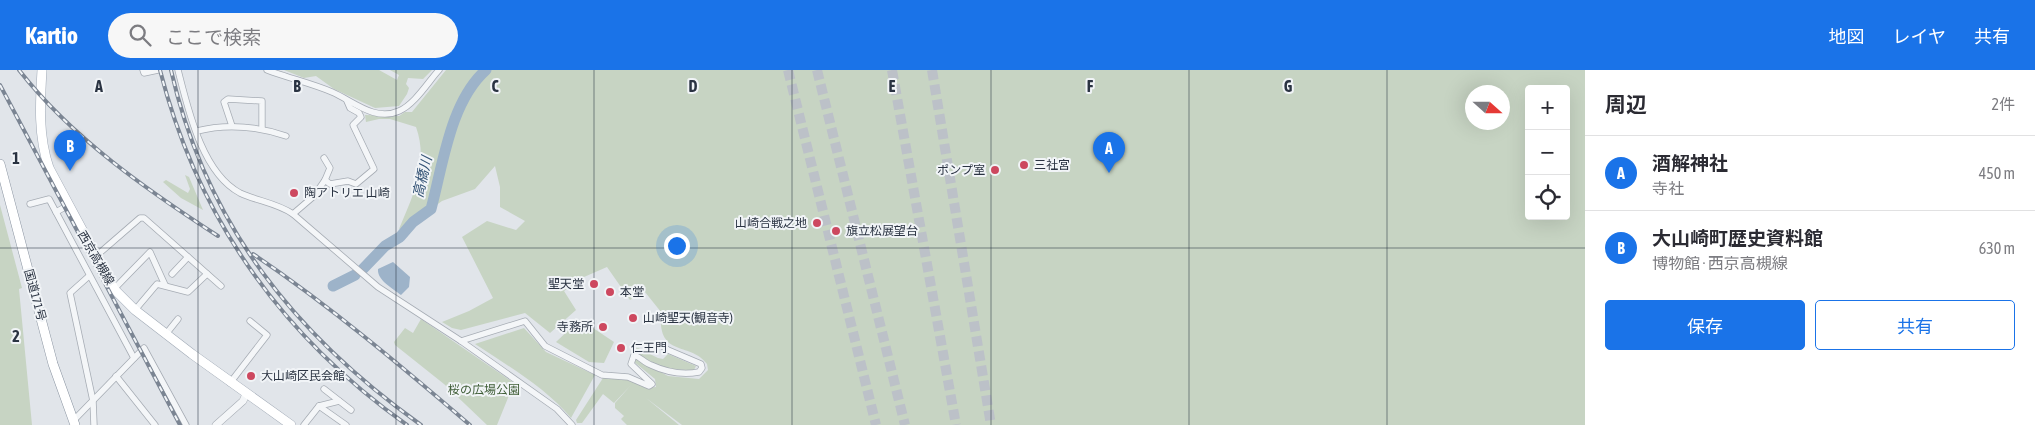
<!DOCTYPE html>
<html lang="ja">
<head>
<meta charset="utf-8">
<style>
	body { margin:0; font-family:"Asap Condensed","Noto Sans JP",sans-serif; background:#f7f7f7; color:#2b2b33 }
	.controls { position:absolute; right:15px; top:15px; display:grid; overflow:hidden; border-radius:5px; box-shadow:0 5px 20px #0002 }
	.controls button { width:45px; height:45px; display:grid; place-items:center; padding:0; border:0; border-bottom:1px solid #e1e1e2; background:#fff; color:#2b2b33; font:25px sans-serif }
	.compass { position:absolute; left:1465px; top:15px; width:45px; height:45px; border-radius:50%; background:#fff; box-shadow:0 5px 20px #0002; rotate:111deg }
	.you { position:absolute; left:676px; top:175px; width:18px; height:18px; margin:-12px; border:4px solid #fff; border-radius:50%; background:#1a73e8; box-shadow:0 0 0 8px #1a73e833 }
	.badge { display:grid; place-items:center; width:32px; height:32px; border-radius:50%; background:#1a73e8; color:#fff; font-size:16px; font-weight:700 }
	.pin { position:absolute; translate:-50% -41px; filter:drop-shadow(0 1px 2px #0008) }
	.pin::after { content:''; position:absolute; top:26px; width:18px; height:15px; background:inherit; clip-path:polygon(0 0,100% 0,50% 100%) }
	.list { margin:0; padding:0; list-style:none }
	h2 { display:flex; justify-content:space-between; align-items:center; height:65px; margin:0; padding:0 20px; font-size:21px }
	h2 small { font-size:16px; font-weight:400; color:#7c7c81 }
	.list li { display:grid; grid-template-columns:32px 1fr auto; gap:15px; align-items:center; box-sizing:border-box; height:75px; padding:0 20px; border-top:1px solid #e1e1e2 }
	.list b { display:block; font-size:19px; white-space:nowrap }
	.list p { margin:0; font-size:16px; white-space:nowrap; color:#7c7c81 }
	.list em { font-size:16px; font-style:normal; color:#7c7c81 }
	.actions { display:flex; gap:10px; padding:15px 20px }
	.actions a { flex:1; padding:11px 0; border:1px solid #1a73e8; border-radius:5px; text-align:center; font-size:18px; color:#1a73e8 }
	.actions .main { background:#1a73e8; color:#fff }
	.icon { flex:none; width:28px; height:28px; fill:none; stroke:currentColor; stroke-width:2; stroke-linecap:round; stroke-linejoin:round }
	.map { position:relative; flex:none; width:1585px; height:355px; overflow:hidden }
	header { display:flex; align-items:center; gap:30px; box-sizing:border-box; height:70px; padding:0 25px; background:#1a73e8; color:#fff }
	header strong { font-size:24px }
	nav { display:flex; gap:28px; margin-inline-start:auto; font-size:18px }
	.search { width:350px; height:45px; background:#f7f7f7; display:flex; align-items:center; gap:12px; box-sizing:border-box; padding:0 18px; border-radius:28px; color:#7c7c81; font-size:19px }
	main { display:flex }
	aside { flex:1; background:#fff }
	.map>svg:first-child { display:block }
</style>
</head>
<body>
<header>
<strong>Kartio</strong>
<div class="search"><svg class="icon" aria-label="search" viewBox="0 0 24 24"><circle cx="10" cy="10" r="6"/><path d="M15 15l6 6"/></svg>ここで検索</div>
<nav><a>地図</a><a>レイヤ</a><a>共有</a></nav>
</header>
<main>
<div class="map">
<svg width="1585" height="355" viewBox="0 0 1585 355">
	<rect width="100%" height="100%" fill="#e1e5ea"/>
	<!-- green -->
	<g fill="#c7d4c3" fill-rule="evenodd">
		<path d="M 284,0 L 379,0 L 397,10 L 399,5 L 390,0 L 432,0 L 423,9 L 408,8 L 406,14 L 409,18 L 407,24 L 399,36 L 375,38 L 334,19 L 316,6 L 304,8 Z"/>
		<path d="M 446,0 L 1585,0 L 1585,355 L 682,355 L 646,328 L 679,355 L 627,355 L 621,349 L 624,346 L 615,338 L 615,333 L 631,315 L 614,333 L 603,324 L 582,353 L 577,353 L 576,350 L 603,308 L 628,309 L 646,318 L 656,317 L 655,309 L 633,291 L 635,288 L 668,306 L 699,309 L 708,300 L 707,294 C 690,271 657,289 661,242 L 645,222 L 630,230 L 607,197 L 584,207 L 564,221 L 576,240 L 550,263 L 525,243 L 461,260 L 452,258 L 442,252 L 469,241 L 493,228 L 462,167 L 487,151 L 516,160 L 525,151 L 500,137 L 500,117 L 495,96 L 475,119 L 442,131 L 406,157 L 399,159 C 413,126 429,93 416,57 L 390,49 L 379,49 L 366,52 L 365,45 L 399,46 L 405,42 L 412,42 ZM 1529,19 L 1566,19 L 1566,146 L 1529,146 ZM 1472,22 L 1502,22 L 1502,52 L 1472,52 Z"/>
		<path d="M 185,105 L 189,107 L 203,140 L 181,128 L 163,112 L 166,110 L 188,123 L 190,119 Z"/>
		<path d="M 0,135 L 22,218 L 19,219 L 32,355 L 0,355 Z"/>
		<path d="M 421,249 L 514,313 L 497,355 L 487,355 L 444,314 L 395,275 L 394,272 L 405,258 L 413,263 Z"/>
		<path d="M 584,252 L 614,272 L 604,293 L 589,292 L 556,272 L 575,254 Z"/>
		<path d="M 524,258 L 546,282 L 595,305 L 571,348 C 545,317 508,296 475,274 Z"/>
		<path d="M 638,278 L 658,288 L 663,289 L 668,284 L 696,296 L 694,300 C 671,301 650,296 634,279 Z"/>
	</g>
	<!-- water -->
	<path fill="#9db3c9" d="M 393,192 L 410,207 L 409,217 L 401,225 C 392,218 377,210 378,199 Z"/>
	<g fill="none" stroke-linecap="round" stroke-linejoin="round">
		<!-- river -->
		<g stroke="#9db3c9" stroke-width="11">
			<path d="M 361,201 L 385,176 L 400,167 L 413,152 L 431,139 C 443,95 450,32 486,0"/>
			<path d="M 333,216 L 355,205"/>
		</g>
		<!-- motorway-tunnel -->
		<g stroke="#bcc1c8" stroke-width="10" stroke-dasharray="10 5" stroke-linecap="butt">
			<path d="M 788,0 L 876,355"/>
			<path d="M 817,0 L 905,355"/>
			<path d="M 892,0 L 956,355"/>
			<path d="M 932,0 L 991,355"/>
		</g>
		<!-- minor casing -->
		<g stroke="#a6acb4" stroke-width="7">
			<g id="minor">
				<path d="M 143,0 L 144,3 L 158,0"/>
				<path d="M 178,0 C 188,39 202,103 240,123 C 257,131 277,133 293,144 L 378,217 L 461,271 L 557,339 L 572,355"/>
				<path d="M 267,0 C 288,8 311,13 332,22 C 353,31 375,52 399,41 C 415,34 428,12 439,0"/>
				<path d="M 232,56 L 224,32 L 228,29 L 262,31 L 262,58"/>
				<path d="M 197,61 C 228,53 256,56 286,66"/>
				<path d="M 324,88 L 330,98 L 325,110"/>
				<path d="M 30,134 L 49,129 L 134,288"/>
				<path d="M 56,142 L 67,136"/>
				<path d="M 293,144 L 314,126 L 325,110 L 330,114 L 348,111 L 356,114 L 374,99 L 353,55 L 361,47 L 359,43 L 350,38 L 347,31"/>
				<path d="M 95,187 L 140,148 L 144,148 L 221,216"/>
				<path d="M 172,204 L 188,187"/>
				<path d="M 89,206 L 70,223 L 93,331 L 94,355"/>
				<path d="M 114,219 L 150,182 L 165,215"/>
				<path d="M 135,240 L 157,214 L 188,222 L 207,204"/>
				<path d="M 166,264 L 178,249"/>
				<path d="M 461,271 L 525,251 L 545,276 L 602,305 L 628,307 L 649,316 L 652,314 L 631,294 L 634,285 C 640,287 645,293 651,295 C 666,302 683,305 699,302 L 702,298 L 701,294 L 668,280 L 661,275"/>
				<path d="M 116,306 L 155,355"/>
				<path d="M 230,313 L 267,265 L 250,251"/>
				<path d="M 324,319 L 351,340"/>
				<path d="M 319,336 L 346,355"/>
				<path d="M 73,351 L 144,278 L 186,355"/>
				<path d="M 304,355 L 319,336 L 339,331"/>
			</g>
		</g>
		<!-- tertiary casing -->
		<g stroke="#a6acb4" stroke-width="8">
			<path id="tertiary" d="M 216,355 L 243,331 L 246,324"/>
		</g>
		<!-- primary casing -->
		<g stroke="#a1aab6" stroke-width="10">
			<path id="primary" d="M 42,0 C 40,33 38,66 49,98 L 114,219 L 135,240 L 192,284 L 291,355"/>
		</g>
		<!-- trunk casing -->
		<g stroke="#8993a0" stroke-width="10">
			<path id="trunk" d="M 0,94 L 53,294 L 75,355"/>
		</g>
		<!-- minor -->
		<use href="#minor" stroke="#f4f6f8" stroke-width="5.5"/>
		<!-- tertiary -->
		<use href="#tertiary" stroke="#f4f6f8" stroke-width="7"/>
		<!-- primary -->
		<use href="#primary" stroke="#fff" stroke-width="9"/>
		<!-- trunk -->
		<use href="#trunk" stroke="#fff" stroke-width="9"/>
		<!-- rail casing -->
		<g stroke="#7b8593" stroke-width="4">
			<g id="rail">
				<path d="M 19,0 C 72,68 147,120 218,166"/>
				<path d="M 160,0 C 198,149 282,266 407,355"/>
				<path d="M 171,0 C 206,154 294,264 421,355"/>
				<path d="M 0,15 L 180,355"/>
				<path d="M 253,184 C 330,236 400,295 470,355"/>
			</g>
		</g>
		<!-- rail -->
		<use href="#rail" stroke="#f1f4f7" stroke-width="2" stroke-dasharray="5.5" stroke-linecap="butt"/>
	</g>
	<!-- grid -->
	<path fill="none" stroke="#2a3342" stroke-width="1" stroke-opacity="0.55" d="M 198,0 L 198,355M 396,0 L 396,355M 594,0 L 594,355M 792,0 L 792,355M 991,0 L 991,355M 1189,0 L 1189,355M 1387,0 L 1387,355M 0,178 L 1585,178"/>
	<!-- markers -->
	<g fill="#cd485f" stroke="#f1f4f7" stroke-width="2">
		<circle cx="1024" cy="95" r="5"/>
		<circle cx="995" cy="100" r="5"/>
		<circle cx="294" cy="123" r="5"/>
		<circle cx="817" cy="153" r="5"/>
		<circle cx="836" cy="161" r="5"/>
		<circle cx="594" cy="214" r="5"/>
		<circle cx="610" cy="222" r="5"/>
		<circle cx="633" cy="248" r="5"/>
		<circle cx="603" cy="257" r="5"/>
		<circle cx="621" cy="278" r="5"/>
		<circle cx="251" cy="306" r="5"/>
	</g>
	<g text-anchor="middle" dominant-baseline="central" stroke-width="4" stroke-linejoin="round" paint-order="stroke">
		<!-- poi labels -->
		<g font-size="12" fill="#2a3342" stroke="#f1f4f7" text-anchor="start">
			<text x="1034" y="95">三社宮</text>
			<text x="985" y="100" text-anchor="end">ポンプ室</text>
			<text x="304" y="123">陶アトリエ 山崎</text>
			<text x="807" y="153" text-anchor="end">山崎合戦之地</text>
			<text x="846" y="161">旗立松展望台</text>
			<text x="584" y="214" text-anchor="end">聖天堂</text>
			<text x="620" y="222">本堂</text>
			<text x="643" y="248">山崎聖天(観音寺)</text>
			<text x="593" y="257" text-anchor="end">寺務所</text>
			<text x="631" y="278">仁王門</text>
			<text x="261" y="306">大山崎区民会館</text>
		</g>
		<!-- street labels -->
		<g font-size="12" fill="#2a3342" stroke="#f1f4f7">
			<text transform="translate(96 188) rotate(60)">西京高槻線</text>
			<text transform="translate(35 225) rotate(75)">国道171号</text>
		</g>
		<!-- park labels -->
		<g font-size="12" fill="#3f5d37" stroke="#f1f4f7">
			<text x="484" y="320">桜の広場公園</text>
		</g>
		<!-- water labels -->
		<g font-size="14" font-style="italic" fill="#345375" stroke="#f1f4f7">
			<text transform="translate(422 107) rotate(-77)">高橋川</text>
		</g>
	</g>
	<g font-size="16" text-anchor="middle" font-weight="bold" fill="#2a3342" stroke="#f1f4f7" stroke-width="4" stroke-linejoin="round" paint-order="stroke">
		<text x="99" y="22">A</text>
		<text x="297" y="22">B</text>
		<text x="495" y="22">C</text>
		<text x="693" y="22">D</text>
		<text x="892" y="22">E</text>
		<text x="1090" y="22">F</text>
		<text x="1288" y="22">G</text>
		<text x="16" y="94">1</text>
		<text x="16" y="272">2</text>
	</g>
</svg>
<div class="controls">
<button>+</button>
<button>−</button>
<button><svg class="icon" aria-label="locate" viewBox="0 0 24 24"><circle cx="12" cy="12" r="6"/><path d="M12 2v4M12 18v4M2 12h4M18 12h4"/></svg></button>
</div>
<svg class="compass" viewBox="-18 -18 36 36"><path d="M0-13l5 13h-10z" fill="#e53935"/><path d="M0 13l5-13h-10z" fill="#7c7c81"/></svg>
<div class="you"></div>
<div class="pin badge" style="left:1109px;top:103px">A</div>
<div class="pin badge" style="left:70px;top:101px">B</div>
</div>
<aside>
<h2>周辺<small>2件</small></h2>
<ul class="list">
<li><span class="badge">A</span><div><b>酒解神社</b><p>寺社</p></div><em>450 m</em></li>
<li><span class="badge">B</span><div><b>大山崎町歴史資料館</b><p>博物館 · 西京高槻線</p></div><em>630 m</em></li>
</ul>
<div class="actions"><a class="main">保存</a><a>共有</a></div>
</aside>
</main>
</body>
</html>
